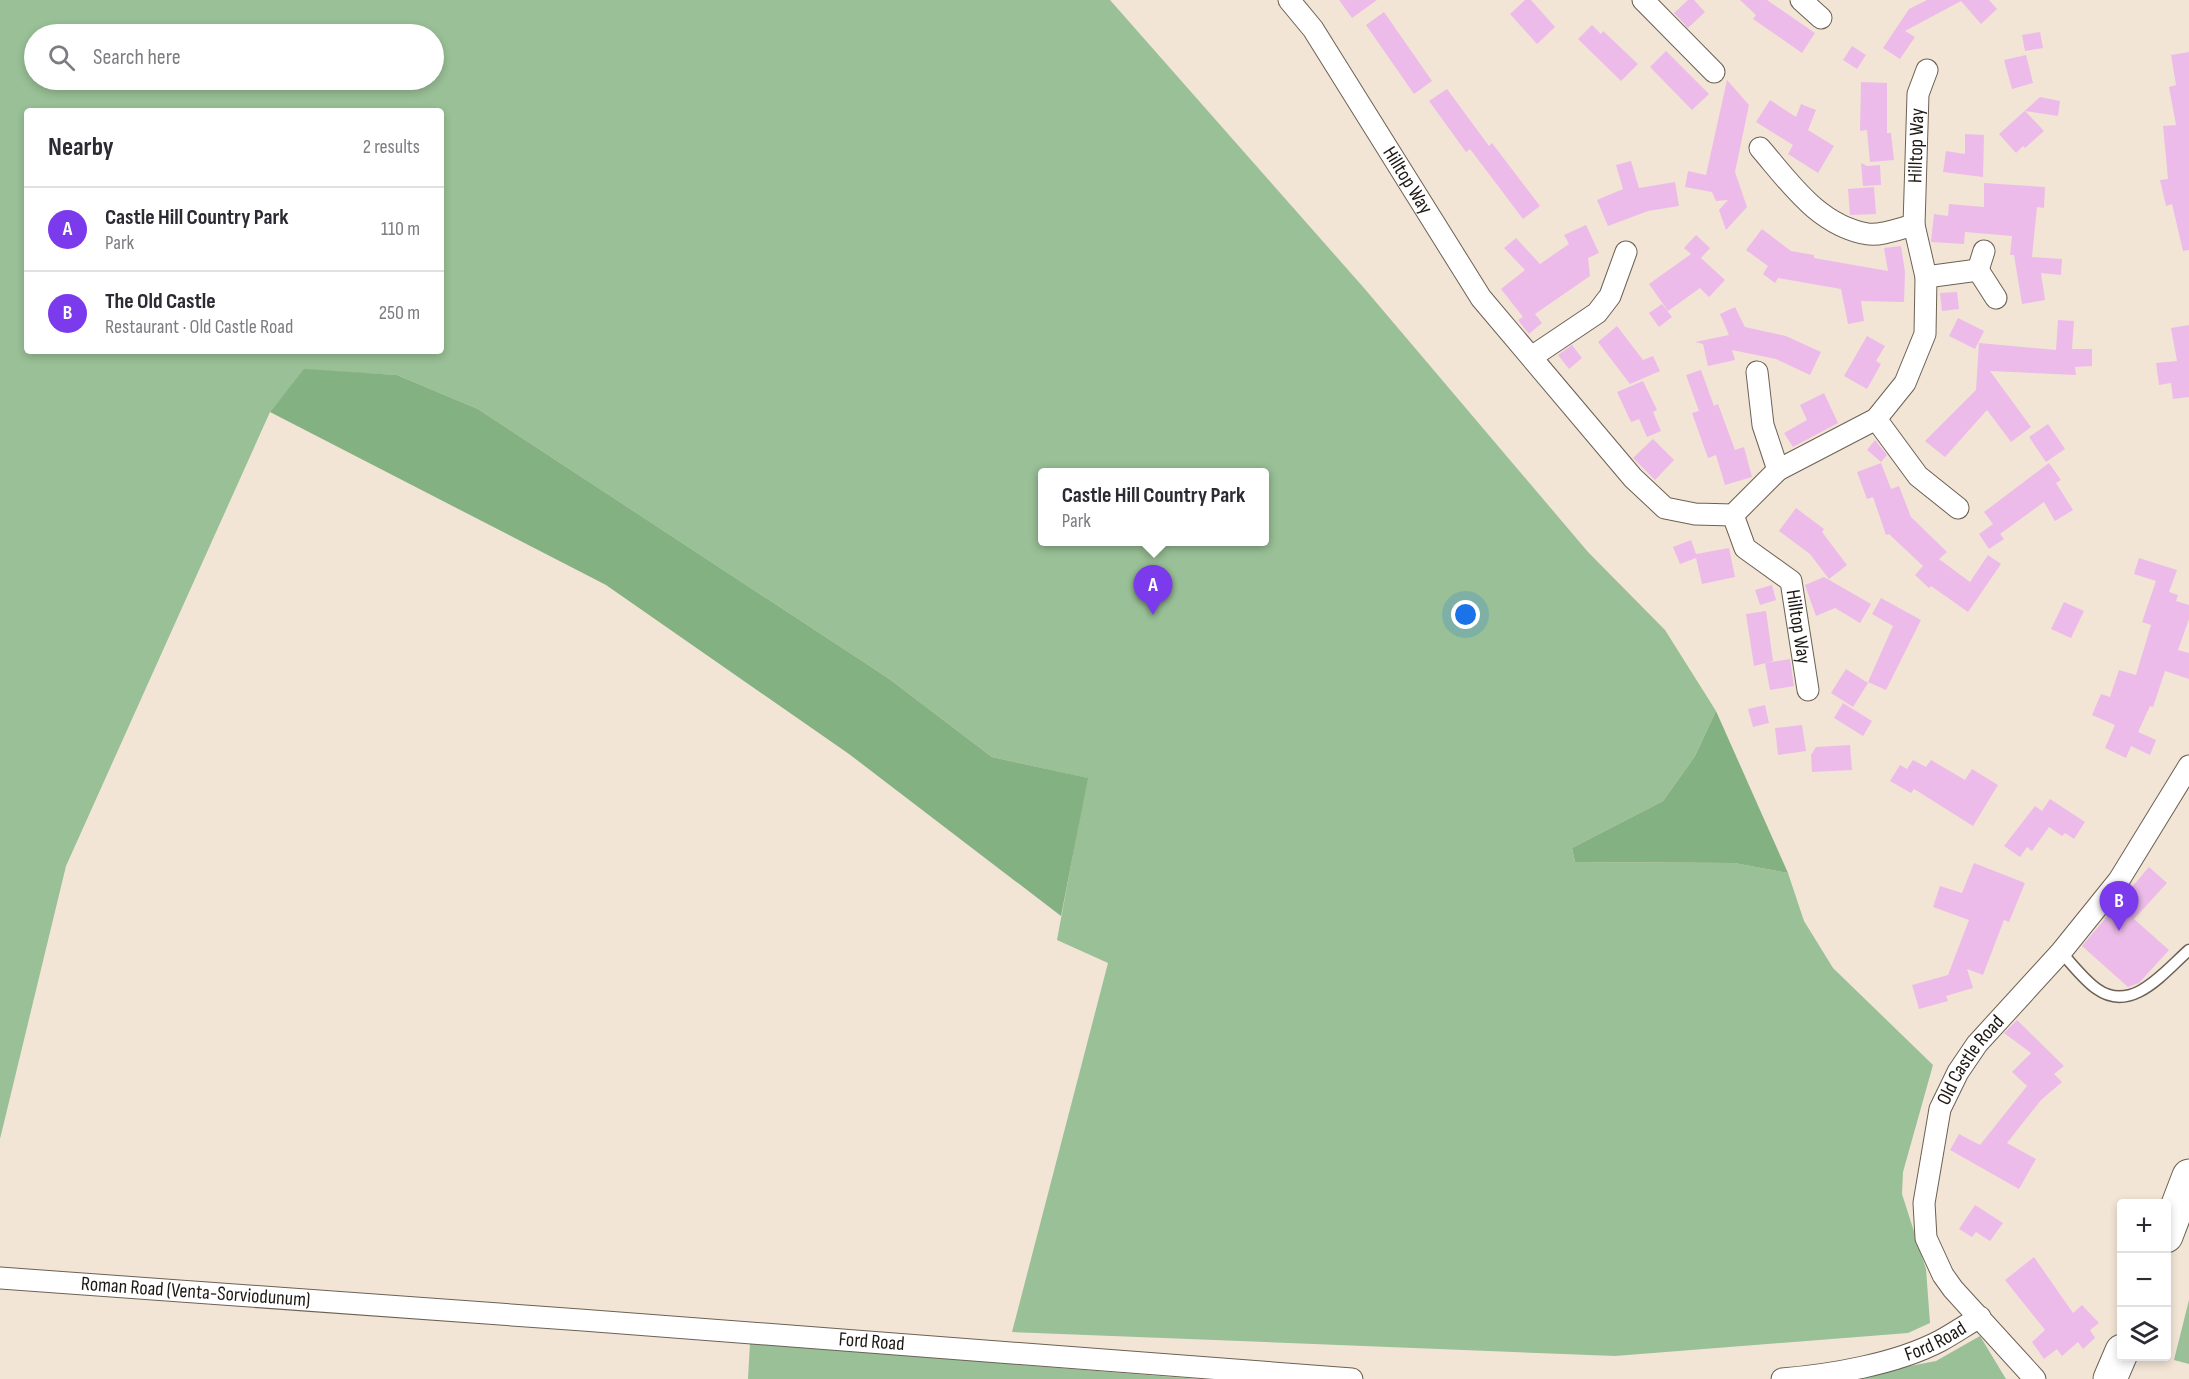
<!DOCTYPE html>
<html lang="en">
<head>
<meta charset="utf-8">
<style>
	body { margin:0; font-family:"Sofia Sans Condensed",sans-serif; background:#f2f2f3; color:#2b2b33 }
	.controls { position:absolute; right:18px; bottom:18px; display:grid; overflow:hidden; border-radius:6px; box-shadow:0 3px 9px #0003 }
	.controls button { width:54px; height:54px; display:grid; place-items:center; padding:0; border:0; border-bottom:2px solid #e1e1e2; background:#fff; color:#2b2b33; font:30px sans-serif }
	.you { position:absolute; left:1466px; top:615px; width:21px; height:21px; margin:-15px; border:4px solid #fff; border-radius:50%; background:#1a73e8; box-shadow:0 0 0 9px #1a73e833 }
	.badge { display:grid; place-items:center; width:39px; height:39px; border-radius:50%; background:#7c3aed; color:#fff; font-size:20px; font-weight:700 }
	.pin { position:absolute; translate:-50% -50px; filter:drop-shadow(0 2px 3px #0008) }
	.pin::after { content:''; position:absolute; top:32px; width:21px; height:18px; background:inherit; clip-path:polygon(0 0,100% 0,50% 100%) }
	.popup { position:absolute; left:1038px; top:468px; width:231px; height:78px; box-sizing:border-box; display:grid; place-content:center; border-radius:6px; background:#fff; filter:drop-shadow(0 2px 4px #0005); font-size:20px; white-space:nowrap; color:#7c7c81 }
	.popup b { font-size:22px; color:#2b2b33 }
	.popup::after { content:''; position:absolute; left:50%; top:100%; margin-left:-12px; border:12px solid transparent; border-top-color:#fff }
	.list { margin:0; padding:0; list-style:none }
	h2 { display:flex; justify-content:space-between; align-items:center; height:78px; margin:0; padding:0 24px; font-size:26px }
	h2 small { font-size:20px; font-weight:400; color:#7c7c81 }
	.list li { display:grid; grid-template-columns:39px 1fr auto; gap:18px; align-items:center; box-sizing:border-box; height:84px; padding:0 24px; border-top:2px solid #e1e1e2 }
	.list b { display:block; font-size:22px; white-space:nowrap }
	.list p { margin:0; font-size:20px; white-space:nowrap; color:#7c7c81 }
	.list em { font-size:20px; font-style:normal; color:#7c7c81 }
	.icon { flex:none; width:33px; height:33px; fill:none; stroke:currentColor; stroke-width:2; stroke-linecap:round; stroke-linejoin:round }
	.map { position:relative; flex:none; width:2189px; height:1379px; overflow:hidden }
	.search { position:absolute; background:#fff; box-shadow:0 3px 9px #0003; left:24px; top:24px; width:420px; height:66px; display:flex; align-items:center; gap:15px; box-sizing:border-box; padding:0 21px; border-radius:33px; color:#7c7c81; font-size:22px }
	.panel { position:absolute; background:#fff; box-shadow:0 3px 9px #0003; left:24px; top:108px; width:420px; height:246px; border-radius:6px }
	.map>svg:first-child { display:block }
</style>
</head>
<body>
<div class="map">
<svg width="2189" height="1379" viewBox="0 0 2189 1379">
	<rect width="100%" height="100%" fill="#f2e5d6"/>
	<!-- green -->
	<g fill="#99c096" fill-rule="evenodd">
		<path d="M 0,0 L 1110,0 L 1364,288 L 1588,552 L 1665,630 L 1716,711 L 1695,756 L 1663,801 L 1572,848 L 1575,862 L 1734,863 L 1788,873 L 1804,921 L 1833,968 L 1933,1065 L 1903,1172 L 1902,1194 L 1926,1269 L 1930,1323 L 1908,1333 L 1615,1356 L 1012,1332 L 1108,963 L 1057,940 L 1087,778 L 992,757 L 888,678 L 478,409 L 397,375 L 304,370 L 270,412 L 66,866 L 0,1139 ZM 34,34 L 434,34 L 434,80 L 34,80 ZM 27,111 L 441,111 L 441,351 L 27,351 ZM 1042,472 L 1264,472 L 1264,542 L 1042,542 Z"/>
		<path d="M 2189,1300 L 2189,1364 L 2174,1360 Z"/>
		<path d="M 1980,1336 L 2006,1379 L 1843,1379 L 1936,1361 Z"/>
		<path d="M 750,1343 L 1198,1379 L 748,1379 Z"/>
	</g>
	<!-- forest -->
	<g fill="#84b181">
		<path d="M 304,369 L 397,375 L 478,409 L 888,678 L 992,757 L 1088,778 L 1061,916 L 849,754 L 606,585 L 270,412 Z"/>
		<path d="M 1716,711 L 1788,873 L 1734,863 L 1575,862 L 1572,848 L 1663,801 L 1695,756 Z"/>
	</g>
	<!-- building -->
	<g fill="#edbbe9">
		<path d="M 1339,0 L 1377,0 L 1352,18 Z"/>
		<path d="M 1525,0 L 1531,0 L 1555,27 L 1537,44 L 1510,14 Z"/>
		<path d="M 1688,0 L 1694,0 L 1705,12 L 1688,28 L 1674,13 Z"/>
		<path d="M 1740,0 L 1767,0 L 1815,33 L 1802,53 L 1753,19 L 1756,15 Z"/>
		<path d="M 1927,0 L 1989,0 L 1997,9 L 1981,24 L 1961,1 L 1905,31 L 1915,37 L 1900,59 L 1883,48 L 1909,9 Z"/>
		<path d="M 1384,12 L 1432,81 L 1414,94 L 1366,25 Z"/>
		<path d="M 1592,25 L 1601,34 L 1603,31 L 1638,64 L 1621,81 L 1578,39 Z"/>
		<path d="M 2040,32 L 2043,48 L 2025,51 L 2022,35 Z"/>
		<path d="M 1852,46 L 1866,55 L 1857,69 L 1843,60 Z"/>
		<path d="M 1666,51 L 1709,94 L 1692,110 L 1650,67 Z"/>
		<path d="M 2189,52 L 2189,250 L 2183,251 L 2172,204 L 2166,206 L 2160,180 L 2168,179 L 2163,126 L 2176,125 L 2169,87 L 2176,85 L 2171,55 Z"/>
		<path d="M 2026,55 L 2033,83 L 2012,89 L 2004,60 Z"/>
		<path d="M 1727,80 L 1749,105 L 1735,172 L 1747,207 L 1726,230 L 1719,210 L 1728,200 L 1716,201 L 1712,192 L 1685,187 L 1688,171 L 1706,175 Z"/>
		<path d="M 1861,82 L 1887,83 L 1887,133 L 1891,133 L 1894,160 L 1870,162 L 1867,130 L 1860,131 Z"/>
		<path d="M 1447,89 L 1489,146 L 1492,143 L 1540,206 L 1523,219 L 1470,149 L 1466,152 L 1429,101 Z"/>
		<path d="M 2040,97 L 2060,101 L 2058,116 L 2025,111 L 2044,131 L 2025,148 L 2023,146 L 2016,153 L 1999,134 Z"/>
		<path d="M 1770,100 L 1796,117 L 1801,104 L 1816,110 L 1808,130 L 1834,146 L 1818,173 L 1788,154 L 1793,145 L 1756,122 Z"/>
		<path d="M 1965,134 L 1984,135 L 1983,177 L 1943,172 L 1946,151 L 1965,154 Z"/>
		<path d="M 1631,161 L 1639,188 L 1675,182 L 1679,206 L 1648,211 L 1608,226 L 1597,200 L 1623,189 L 1616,165 Z"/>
		<path d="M 1861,163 L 1867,166 L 1880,165 L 1881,185 L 1863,186 Z"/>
		<path d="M 1984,183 L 2045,187 L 2044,208 L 2037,207 L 2032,257 L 2062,259 L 2061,275 L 2041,273 L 2045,300 L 2022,304 L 2014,255 L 2010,255 L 2012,236 L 1965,232 L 1964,244 L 1931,242 L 1934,214 L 1948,216 L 1949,204 L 1984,207 Z"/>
		<path d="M 1874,187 L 1876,214 L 1850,215 L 1848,189 Z"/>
		<path d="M 1586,225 L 1599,253 L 1588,258 L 1590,276 L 1535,314 L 1542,323 L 1529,334 L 1518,320 L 1523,317 L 1501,289 L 1525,270 L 1504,248 L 1516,238 L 1540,264 L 1569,244 L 1564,235 Z"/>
		<path d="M 1762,229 L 1791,251 L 1814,255 L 1814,258 L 1888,271 L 1884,248 L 1901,246 L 1905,272 L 1904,302 L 1861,301 L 1864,321 L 1848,324 L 1841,289 L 1778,278 L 1775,283 L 1763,274 L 1768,266 L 1746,250 Z"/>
		<path d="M 1696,235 L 1710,248 L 1701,258 L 1725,280 L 1709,297 L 1700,288 L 1668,311 L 1649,284 L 1691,254 L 1684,248 Z"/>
		<path d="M 1957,292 L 1959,309 L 1942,311 L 1940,293 Z"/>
		<path d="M 1662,304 L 1672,317 L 1659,327 L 1649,313 Z"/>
		<path d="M 1735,307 L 1745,327 L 1786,336 L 1821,352 L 1810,375 L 1776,359 L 1732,350 L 1735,360 L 1708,366 L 1703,344 L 1695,342 L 1729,335 L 1720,314 Z"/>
		<path d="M 1958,318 L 1984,331 L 1975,349 L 1949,336 Z"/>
		<path d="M 2058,320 L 2074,321 L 2072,349 L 2092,349 L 2092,366 L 2075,367 L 2076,375 L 1990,371 L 2031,427 L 2011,442 L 1987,410 L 1945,457 L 1925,441 L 1976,390 L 1979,343 L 2056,350 Z"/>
		<path d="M 2189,325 L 2189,397 L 2173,399 L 2171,383 L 2159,385 L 2156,363 L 2177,361 L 2171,328 Z"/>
		<path d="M 1617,326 L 1643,360 L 1653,356 L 1660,371 L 1630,384 L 1598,342 Z"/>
		<path d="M 1867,336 L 1885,346 L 1876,361 L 1881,364 L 1867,389 L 1844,376 Z"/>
		<path d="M 1572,345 L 1582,358 L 1569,369 L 1558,355 Z"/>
		<path d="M 1701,370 L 1714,406 L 1718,404 L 1735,450 L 1744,447 L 1752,477 L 1725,485 L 1716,455 L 1708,458 L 1692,413 L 1699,411 L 1686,375 Z"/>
		<path d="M 1643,381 L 1657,410 L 1653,412 L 1661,431 L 1647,437 L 1639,419 L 1631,422 L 1617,392 Z"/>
		<path d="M 1824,393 L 1838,423 L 1793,447 L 1784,433 L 1807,420 L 1800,405 Z"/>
		<path d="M 2048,424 L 2065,449 L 2046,462 L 2029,437 Z"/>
		<path d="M 1653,439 L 1674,460 L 1655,480 L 1633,458 Z"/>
		<path d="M 1875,440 L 1887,455 L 1881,462 L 1867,450 Z"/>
		<path d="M 1881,463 L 1891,489 L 1899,486 L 1911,517 L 1947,552 L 1939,559 L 1970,582 L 1988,555 L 2001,564 L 1968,612 L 1931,586 L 1929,588 L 1915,575 L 1923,566 L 1889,534 L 1886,535 L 1873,497 L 1867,499 L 1857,472 Z"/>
		<path d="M 2049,463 L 2061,480 L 2056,483 L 2073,510 L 2055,521 L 2044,502 L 2000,534 L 2004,539 L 1989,549 L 1979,534 L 1993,524 L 1984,512 Z"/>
		<path d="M 1796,508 L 1824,529 L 1822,532 L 1847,565 L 1829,579 L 1810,554 L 1779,531 Z"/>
		<path d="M 1691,540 L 1696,554 L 1729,548 L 1735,577 L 1702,584 L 1696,558 L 1680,564 L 1673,547 Z"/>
		<path d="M 2139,558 L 2177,570 L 2169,592 L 2178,595 L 2176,601 L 2189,605 L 2189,619 L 2178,650 L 2189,653 L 2189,679 L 2165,671 L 2153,707 L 2150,706 L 2138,732 L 2156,740 L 2150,755 L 2131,746 L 2126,758 L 2105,748 L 2115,725 L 2092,715 L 2101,694 L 2110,697 L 2119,670 L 2136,675 L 2151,625 L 2142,622 L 2156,581 L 2134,574 Z"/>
		<path d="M 1824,577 L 1871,604 L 1860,623 L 1835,608 L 1816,616 L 1805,585 Z"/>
		<path d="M 1772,585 L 1776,600 L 1760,605 L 1755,590 Z"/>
		<path d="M 1881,598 L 1921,620 L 1886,690 L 1868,682 L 1893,626 L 1872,614 Z"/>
		<path d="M 2064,602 L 2084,611 L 2071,638 L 2051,629 Z"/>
		<path d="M 1766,611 L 1773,661 L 1754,666 L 1746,614 Z"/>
		<path d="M 1790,659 L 1794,686 L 1770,690 L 1765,663 Z"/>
		<path d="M 1846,669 L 1868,683 L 1853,707 L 1831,693 Z"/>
		<path d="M 1843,703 L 1872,721 L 1863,736 L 1834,718 Z"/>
		<path d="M 1765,705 L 1769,723 L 1753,727 L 1748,709 Z"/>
		<path d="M 1802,725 L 1806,751 L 1778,755 L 1775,728 Z"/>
		<path d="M 1850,745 L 1852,770 L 1812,772 L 1811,755 L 1816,747 Z"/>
		<path d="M 1913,760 L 1926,767 L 1931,760 L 1965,780 L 1972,769 L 1998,785 L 1973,826 L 1914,789 L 1911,793 L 1890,781 L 1900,765 L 1907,769 Z"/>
		<path d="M 2050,799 L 2085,822 L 2074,839 L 2065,833 L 2062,836 L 2049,827 L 2032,851 L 2027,847 L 2020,857 L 2004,846 L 2035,806 L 2042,811 Z"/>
		<path d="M 1974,863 L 2025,883 L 2009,922 L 2004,920 L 1983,975 L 1967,969 L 1973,988 L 1946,996 L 1948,1001 L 1919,1009 L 1912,985 L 1948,975 L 1969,920 L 1933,907 L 1940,886 L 1962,893 Z"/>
		<path d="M 2149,867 L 2167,883 L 2134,919 L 2169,950 L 2139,983 L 2128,987 L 2082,946 Z"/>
		<path d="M 2017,1020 L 2064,1066 L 2054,1074 L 2062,1082 L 2041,1100 L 2007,1143 L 2036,1159 L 2019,1189 L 1950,1150 L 1959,1134 L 1980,1145 L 2027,1086 L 2012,1072 L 2031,1053 L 2004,1033 Z"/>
		<path d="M 1975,1205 L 2003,1223 L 1990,1241 L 1976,1232 L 1972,1237 L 1959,1229 Z"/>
		<path d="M 2034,1257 L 2073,1313 L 2082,1305 L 2099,1323 L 2090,1330 L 2095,1338 L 2083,1349 L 2078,1342 L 2062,1356 L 2057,1349 L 2044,1359 L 2032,1342 L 2045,1330 L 2005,1280 Z"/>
	</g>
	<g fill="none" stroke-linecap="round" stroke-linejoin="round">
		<!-- lane casing -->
		<g stroke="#6c6154" stroke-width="13">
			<path id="lane" d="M 2061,952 C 2072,964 2084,980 2097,989 C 2132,1014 2164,972 2189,950"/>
		</g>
		<!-- street casing -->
		<g stroke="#6c6154" stroke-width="23">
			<g id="street">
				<path id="s1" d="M 1289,0 L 1313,29 L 1481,298 L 1633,478 L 1665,508 L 1695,514 L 1733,515 L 1778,470 L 1876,419 L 1905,383 L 1925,334 L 1926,277 L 1914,225 L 1918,94 L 1927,70"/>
				<path d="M 1643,0 L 1714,72"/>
				<path d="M 1801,0 L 1821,18"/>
				<path d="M 1760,148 C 1790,183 1819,226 1868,234 C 1881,236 1901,228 1914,225"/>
				<path d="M 1978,270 L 1984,251"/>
				<path d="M 1926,277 L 1978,270 L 1996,298"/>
				<path d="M 1533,356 L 1597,313 L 1610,296 L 1626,252"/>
				<path d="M 1757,372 L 1763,425 L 1778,470"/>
				<path d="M 1876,419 L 1918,476 L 1958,508"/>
				<path id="s2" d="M 1733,515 L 1745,548 L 1791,581 L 1808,690"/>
				<path id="s3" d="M 0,1278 C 451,1310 901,1343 1352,1379"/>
				<path id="s4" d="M 1782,1379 C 1831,1375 1896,1364 1940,1341 C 1953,1334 1966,1325 1980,1317"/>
				<path id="s5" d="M 2035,1379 L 1953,1289 L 1943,1275 L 1926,1238 L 1924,1203 L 1940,1109 L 1958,1072 L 1977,1044 L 2061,952 L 2119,880 L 2189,766"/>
			</g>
		</g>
		<!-- primary casing -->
		<g stroke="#6c6154" stroke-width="35">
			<g id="primary">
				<path d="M 2166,1236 L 2189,1176"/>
				<path d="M 2110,1379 L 2122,1351"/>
			</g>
		</g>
		<!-- lane -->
		<use href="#lane" stroke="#fff" stroke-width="10"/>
		<!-- street -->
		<use href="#street" stroke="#fff" stroke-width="21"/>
		<!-- primary -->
		<use href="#primary" stroke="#fff" stroke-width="33"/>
	</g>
	<g text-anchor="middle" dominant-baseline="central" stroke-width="5" stroke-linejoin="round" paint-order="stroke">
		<!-- street labels -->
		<g font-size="20" fill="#1d1813" stroke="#f2e5d6">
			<text stroke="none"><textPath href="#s1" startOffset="1166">Hilltop Way</textPath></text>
			<text stroke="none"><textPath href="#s1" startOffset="216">Hilltop Way</textPath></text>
			<text stroke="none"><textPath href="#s2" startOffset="138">Hilltop Way</textPath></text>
			<text stroke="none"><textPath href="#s5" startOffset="368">Old Castle Road</textPath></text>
			<text stroke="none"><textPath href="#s3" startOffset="196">Roman Road (Venta-Sorviodunum)</textPath></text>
			<text stroke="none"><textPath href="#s4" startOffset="159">Ford Road</textPath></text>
			<text stroke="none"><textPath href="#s3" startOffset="874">Ford Road</textPath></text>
		</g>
	</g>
</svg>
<div class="controls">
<button>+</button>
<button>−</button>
<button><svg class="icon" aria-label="layers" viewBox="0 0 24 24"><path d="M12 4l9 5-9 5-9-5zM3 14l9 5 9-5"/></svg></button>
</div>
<div class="you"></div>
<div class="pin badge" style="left:1153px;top:615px">A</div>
<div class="popup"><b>Castle Hill Country Park</b>Park</div>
<div class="pin badge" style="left:2119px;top:931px">B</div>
<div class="search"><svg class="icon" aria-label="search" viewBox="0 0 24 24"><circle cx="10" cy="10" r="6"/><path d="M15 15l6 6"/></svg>Search here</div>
<section class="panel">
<h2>Nearby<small>2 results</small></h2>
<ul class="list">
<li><span class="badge">A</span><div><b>Castle Hill Country Park</b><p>Park</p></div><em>110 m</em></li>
<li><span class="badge">B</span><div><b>The Old Castle</b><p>Restaurant · Old Castle Road</p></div><em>250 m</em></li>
</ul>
</section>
</div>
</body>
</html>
